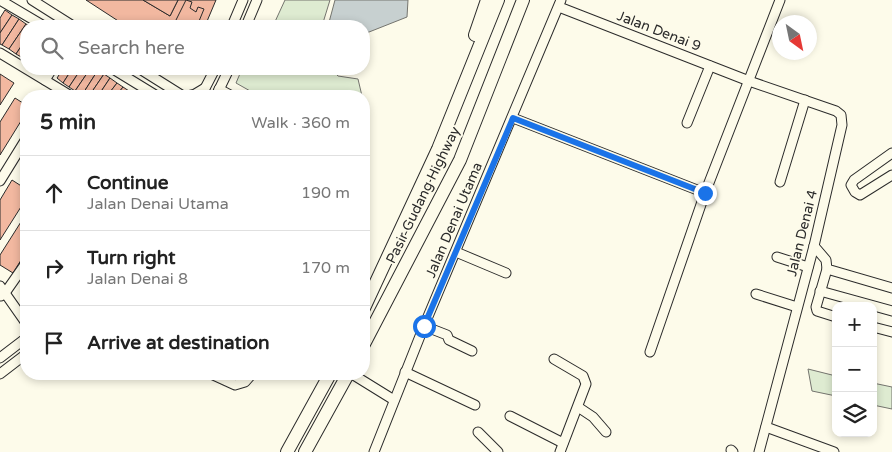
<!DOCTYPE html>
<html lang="en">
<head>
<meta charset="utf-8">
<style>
	body { margin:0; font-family:"Varela Round",sans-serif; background:#f6f6f6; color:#222 }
	.controls { position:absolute; right:15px; bottom:15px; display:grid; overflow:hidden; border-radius:10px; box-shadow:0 2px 8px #0003 }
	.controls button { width:45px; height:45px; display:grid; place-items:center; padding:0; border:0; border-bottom:1px solid #e0e0e0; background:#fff; color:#222; font:25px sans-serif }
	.compass { position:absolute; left:772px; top:15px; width:45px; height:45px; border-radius:50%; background:#fff; box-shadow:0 2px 8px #0003; rotate:147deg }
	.stop { position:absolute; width:15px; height:15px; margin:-11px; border:4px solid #1a73e8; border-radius:50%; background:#fff }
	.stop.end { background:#1a73e8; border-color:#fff; box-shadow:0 1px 5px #0008 }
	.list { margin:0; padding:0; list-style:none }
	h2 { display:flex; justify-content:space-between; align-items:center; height:65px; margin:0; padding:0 20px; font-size:21px }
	h2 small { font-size:16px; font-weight:400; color:#767676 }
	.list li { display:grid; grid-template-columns:32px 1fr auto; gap:15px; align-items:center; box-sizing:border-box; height:75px; padding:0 20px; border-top:1px solid #e0e0e0 }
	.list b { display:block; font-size:19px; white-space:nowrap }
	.list p { margin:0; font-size:16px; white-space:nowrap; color:#767676 }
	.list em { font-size:16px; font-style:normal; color:#767676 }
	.icon { flex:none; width:28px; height:28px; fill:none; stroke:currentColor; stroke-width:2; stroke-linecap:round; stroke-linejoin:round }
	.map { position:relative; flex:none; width:892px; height:452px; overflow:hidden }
	.search { position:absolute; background:#fff; box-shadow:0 2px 8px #0003; left:20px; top:20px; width:350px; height:55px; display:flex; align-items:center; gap:12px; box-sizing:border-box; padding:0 18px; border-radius:20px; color:#767676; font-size:19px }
	.panel { position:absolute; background:#fff; box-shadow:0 2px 8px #0003; left:20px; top:90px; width:350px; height:290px; border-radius:20px }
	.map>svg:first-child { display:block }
</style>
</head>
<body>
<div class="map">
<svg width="892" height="452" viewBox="0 0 892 452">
	<rect width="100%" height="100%" fill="#fdfbea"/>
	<!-- green -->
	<g fill="#deebd1" stroke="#74746e">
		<path d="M 285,0 L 330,0 L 322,26 L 273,26 Z"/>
		<path d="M 242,69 L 331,69 L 338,76 L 358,79 L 362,96 L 259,96 L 236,83 Z"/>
		<path d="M 808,369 L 836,376 L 836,396 L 812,391 Z"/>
		<path d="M 873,383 L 892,387 L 892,409 L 873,405 Z"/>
	</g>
	<!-- water -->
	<path fill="#c7d0d0" stroke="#74746e" d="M 335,0 L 408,0 L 407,17 L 364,34 L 364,26 L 328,26 Z"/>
	<!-- building -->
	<g fill="#f2b8a0" stroke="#2b2b2b">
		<path d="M 86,0 L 143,0 L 170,16 L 178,0 L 216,0 L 205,26 L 126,26 Z"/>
		<path d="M 143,0 L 178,0 L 170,16 Z"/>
		<path d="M 186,0 L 192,2 L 190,8 L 196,12 L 198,7 L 204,9 L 197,26 L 173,26 Z"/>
		<path d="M 5,10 L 12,15 L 0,33 L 0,18 Z"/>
		<path d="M 12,15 L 19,19 L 2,45 L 0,44 L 0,33 Z"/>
		<path d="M 19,19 L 26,24 L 9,49 L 2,45 Z"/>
		<path d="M 26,24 L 30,26 L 26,26 L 26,39 L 16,54 L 9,49 Z"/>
		<path d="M 26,39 L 26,54 L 23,58 L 16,54 Z"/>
		<path d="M 63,69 L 72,69 L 63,83 L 57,78 Z"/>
		<path d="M 72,69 L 81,69 L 69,87 L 63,83 Z"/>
		<path d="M 81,69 L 90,69 L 75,91 L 69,87 Z"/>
		<path d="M 90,69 L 98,70 L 82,95 L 75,91 Z"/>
		<path d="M 98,70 L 104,74 L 89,96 L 84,96 L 82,95 Z"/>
		<path d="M 0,74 L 14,83 L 0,105 Z"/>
		<path d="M 104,74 L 110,78 L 98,96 L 89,96 Z"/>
		<path d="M 110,78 L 117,83 L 107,96 L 98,96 Z"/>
		<path d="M 117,83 L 123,87 L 116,96 L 107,96 Z"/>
		<path d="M 123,87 L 129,91 L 125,96 L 116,96 Z"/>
		<path d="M 15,98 L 26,105 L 26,113 L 0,155 L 0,122 Z"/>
		<path d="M 12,180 L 26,189 L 26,199 L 0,240 L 0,200 Z"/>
		<path d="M 26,214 L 26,252 L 13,273 L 0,265 L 0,255 Z"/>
	</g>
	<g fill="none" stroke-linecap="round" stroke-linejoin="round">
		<!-- minor casing -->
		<g stroke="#2b2b2b" stroke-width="11">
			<g id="minor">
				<path d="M 0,0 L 44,26"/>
				<path d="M 32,0 L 73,26"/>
				<path d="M 559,7 L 749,81 L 836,111 L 841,115 L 842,125 L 814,246 L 759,452"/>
				<path d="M 232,26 L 243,0"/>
				<path d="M 246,26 L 257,0"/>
				<path d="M 0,53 L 71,96"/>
				<path d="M 113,69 L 157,96"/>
				<path d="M 140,69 L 183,96"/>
				<path d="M 45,80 L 52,69"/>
				<path d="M 219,89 L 232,96"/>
				<path d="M 187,96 L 195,94 L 205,88"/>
				<path d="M 201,96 L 215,69"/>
				<path d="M 216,96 L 229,69"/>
				<path d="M 513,118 L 705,193"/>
				<path d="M 687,123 L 710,66"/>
				<path d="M 892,153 L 854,180 L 851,185 L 855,192 L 860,195 L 892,175"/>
				<path d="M 364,162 L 364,171"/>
				<path d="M 0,181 L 26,139"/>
				<path d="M 780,182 L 805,100"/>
				<path d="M 814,246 L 826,260 L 827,269 L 892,288"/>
				<path d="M 456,252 L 506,273"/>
				<path d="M 777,257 L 808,267"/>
				<path d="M 827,269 L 816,307 L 817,311 L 836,317"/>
				<path d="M 0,286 L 26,323"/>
				<path d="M 820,291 L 892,311"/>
				<path d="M 756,294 L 797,307"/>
				<path d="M 1,296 L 5,293 L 26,263"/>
				<path d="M 424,326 L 447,335 L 449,340 L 472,351"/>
				<path d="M 873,327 L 892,332"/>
				<path d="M 650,352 L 705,193 L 780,0"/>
				<path d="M 0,358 L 26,338"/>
				<path d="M 554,359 L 583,376 L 586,384 L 560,452"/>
				<path d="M 405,372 L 475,405"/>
				<path d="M 0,374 L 26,354"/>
				<path d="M 211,374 L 235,385 L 245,382 L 252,374"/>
				<path d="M 352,374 L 394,400"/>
				<path d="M 578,407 L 593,417 L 606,432"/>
				<path d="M 510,416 L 563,443"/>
				<path d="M 766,427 L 834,452"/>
				<path d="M 478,432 L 498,452"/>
				<path d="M 731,450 L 733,452"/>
				<path d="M 374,452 L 424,326 L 561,0"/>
			</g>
		</g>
		<!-- highway casing -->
		<g stroke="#2b2b2b" stroke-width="14">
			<g id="highway">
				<path d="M 475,35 L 487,0"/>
				<path d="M 364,308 L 438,149 L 498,0"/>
				<path d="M 364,344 L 460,160 L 523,0"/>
				<path d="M 287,452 L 330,374"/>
				<path d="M 305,452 L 348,374"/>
			</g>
		</g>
		<!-- minor -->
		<use href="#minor" stroke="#fdfbea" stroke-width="9"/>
		<!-- highway -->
		<use href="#highway" stroke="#fdfbea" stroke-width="12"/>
	</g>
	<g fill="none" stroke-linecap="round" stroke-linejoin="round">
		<!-- route -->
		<path stroke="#1a73e8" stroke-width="6" d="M 424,326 L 513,118 L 705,193"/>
	</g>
	<g text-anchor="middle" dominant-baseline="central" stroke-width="4" stroke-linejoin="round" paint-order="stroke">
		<!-- street labels -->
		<g font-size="14" fill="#2b2b2b" stroke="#fdfbea">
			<text transform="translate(659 31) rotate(21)">Jalan Denai 9</text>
			<text transform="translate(423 195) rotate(-64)">Pasir Gudang Highway</text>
			<text transform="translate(454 220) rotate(-67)">Jalan Denai Utama</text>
			<text transform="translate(802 233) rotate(-76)">Jalan Denai 4</text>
		</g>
	</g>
</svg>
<div class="controls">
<button>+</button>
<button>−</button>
<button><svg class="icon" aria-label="layers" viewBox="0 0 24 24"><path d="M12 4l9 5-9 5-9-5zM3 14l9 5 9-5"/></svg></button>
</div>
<svg class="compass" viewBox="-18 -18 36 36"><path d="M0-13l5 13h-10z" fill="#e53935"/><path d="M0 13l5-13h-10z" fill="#767676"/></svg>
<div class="stop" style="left:424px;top:326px"></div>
<div class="stop end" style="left:705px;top:193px"></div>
<div class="search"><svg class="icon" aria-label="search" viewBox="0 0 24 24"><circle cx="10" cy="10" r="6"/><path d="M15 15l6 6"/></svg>Search here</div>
<section class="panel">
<h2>5 min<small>Walk · 360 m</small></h2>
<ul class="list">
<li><svg class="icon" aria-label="ahead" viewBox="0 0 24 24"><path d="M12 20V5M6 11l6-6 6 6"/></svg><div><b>Continue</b><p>Jalan Denai Utama</p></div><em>190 m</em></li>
<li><svg class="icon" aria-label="right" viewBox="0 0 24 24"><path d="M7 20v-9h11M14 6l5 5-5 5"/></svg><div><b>Turn right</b><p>Jalan Denai 8</p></div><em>170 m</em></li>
<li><svg class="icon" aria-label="arrive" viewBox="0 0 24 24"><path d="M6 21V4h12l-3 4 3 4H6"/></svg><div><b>Arrive at destination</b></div></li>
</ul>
</section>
</div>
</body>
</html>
